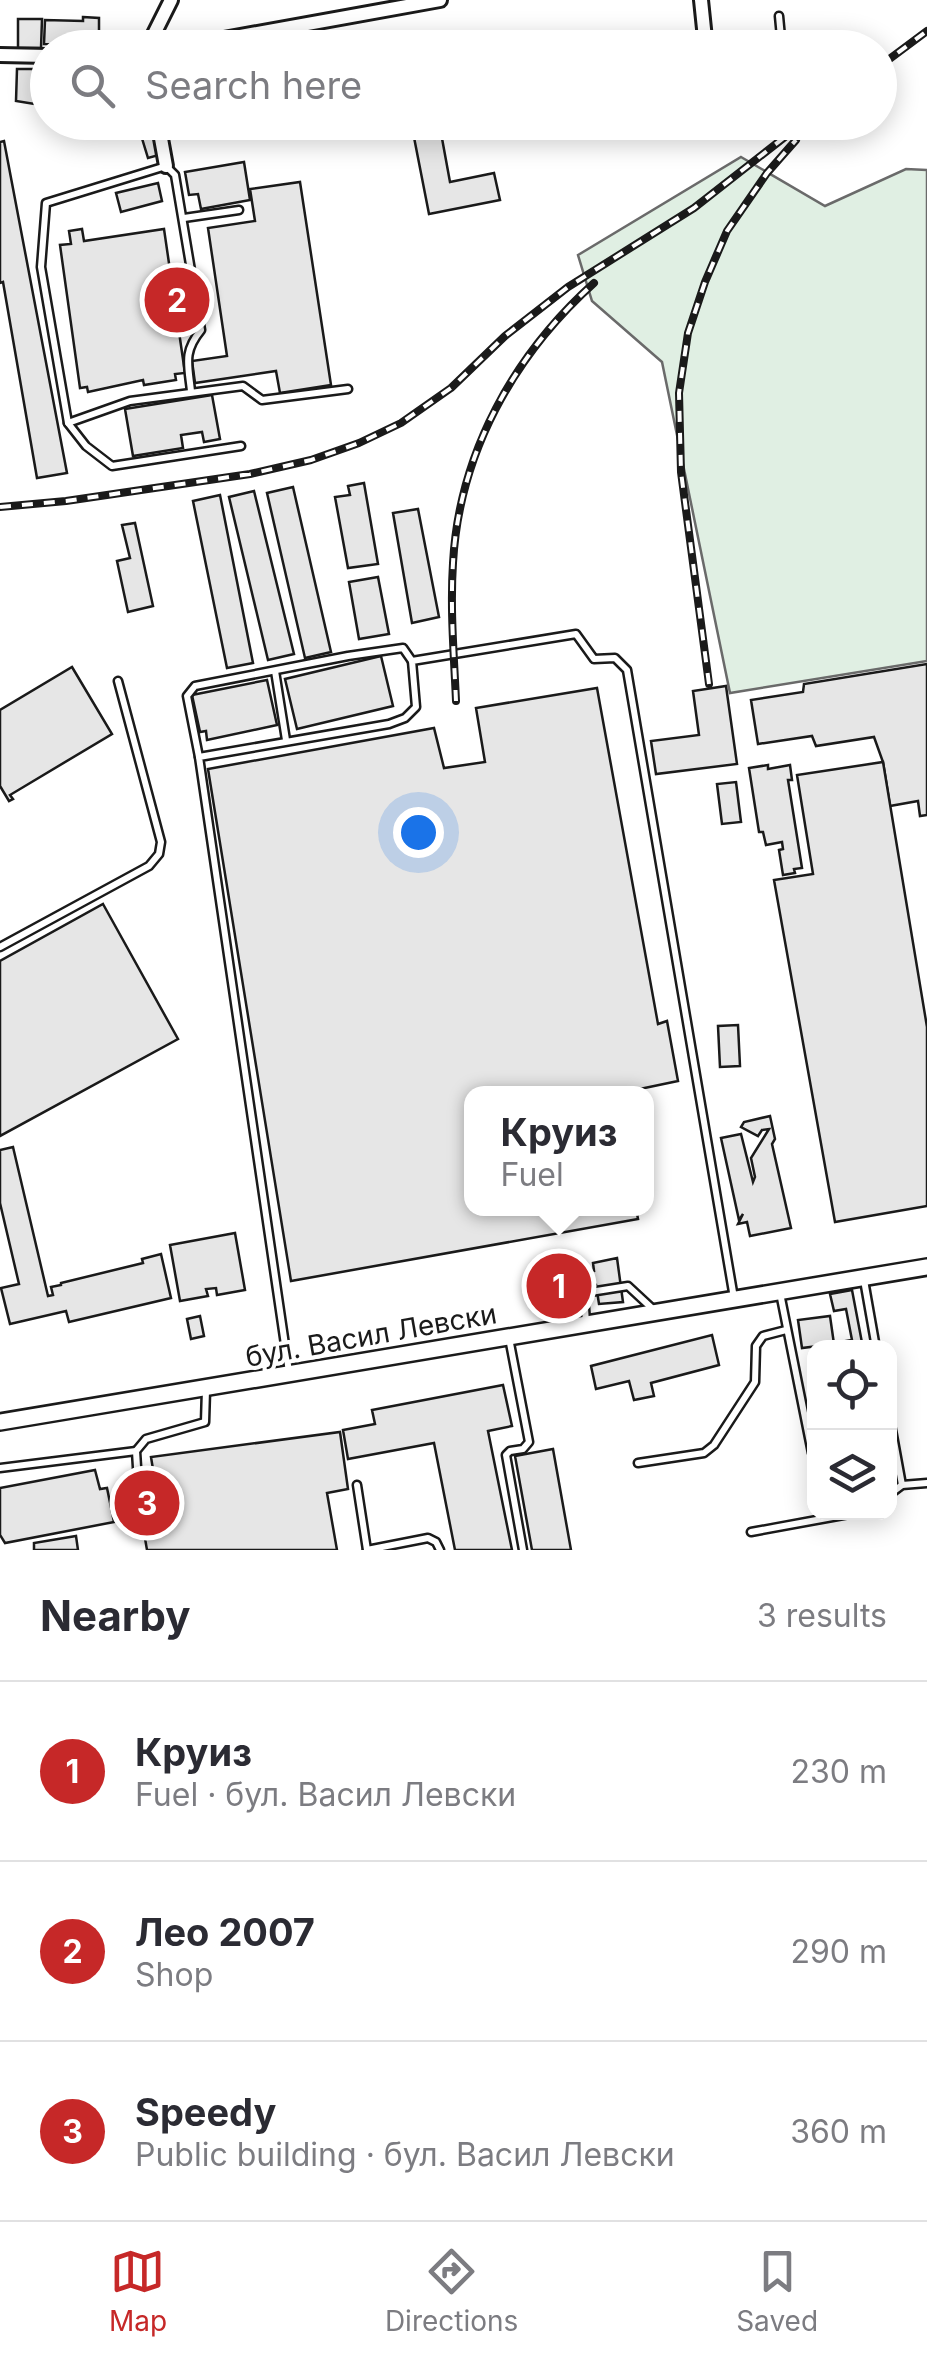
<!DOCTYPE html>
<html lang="en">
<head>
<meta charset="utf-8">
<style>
	body { margin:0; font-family:Inter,sans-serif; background:#f7f7f7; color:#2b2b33 }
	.controls { position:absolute; right:30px; bottom:30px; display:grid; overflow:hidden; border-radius:20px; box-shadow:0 5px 25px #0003 }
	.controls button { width:90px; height:90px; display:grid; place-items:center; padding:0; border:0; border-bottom:2px solid #e1e1e2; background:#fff; color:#2b2b33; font:50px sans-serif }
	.you { position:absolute; left:418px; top:832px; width:35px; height:35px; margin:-25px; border:8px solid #fff; border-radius:50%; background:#1a73e8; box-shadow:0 0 0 15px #1a73e833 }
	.badge { display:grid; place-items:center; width:65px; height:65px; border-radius:50%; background:#c62828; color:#fff; font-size:32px; font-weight:700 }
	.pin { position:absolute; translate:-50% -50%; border:5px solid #fff; box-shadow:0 2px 10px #0006 }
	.popup { position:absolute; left:464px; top:1086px; width:190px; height:130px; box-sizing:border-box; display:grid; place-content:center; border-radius:20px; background:#fff; filter:drop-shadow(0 2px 8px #0005); font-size:32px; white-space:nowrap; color:#7c7c81 }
	.popup b { font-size:38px; color:#2b2b33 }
	.popup::after { content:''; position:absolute; left:50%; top:100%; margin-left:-20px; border:20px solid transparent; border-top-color:#fff }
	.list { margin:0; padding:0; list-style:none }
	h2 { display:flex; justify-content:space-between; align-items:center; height:130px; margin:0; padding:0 40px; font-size:42px }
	h2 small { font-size:32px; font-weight:400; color:#7c7c81 }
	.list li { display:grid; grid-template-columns:65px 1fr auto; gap:30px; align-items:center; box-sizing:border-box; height:180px; padding:0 40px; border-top:2px solid #e1e1e2 }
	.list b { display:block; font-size:38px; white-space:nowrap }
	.list p { margin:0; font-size:32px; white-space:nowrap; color:#7c7c81 }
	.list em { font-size:32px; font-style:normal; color:#7c7c81 }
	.icon { flex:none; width:55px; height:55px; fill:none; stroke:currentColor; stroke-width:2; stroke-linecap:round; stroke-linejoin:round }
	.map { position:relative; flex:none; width:927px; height:1550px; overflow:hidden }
	.search { position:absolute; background:#fff; box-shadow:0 5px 25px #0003; left:30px; right:30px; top:30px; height:110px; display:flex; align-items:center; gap:25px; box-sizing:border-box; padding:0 35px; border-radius:55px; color:#7c7c81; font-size:38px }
	.sheet { height:670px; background:#fff }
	nav { display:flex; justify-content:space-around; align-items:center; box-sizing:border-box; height:140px; border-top:2px solid #e1e1e2; background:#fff; font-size:28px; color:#7c7c81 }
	nav a { display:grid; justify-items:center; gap:5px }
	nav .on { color:#c62828 }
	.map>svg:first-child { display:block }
</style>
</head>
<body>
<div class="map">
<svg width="927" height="1550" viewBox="0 0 927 1550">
	<rect width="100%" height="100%" fill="#fff"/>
	<!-- green -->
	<path fill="#e0efe3" stroke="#6a6a6a" stroke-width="2.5" d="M 741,157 L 825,206 L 906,169 L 927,170 L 927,661 L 730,693 L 662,362 L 592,301 L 578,255 Z"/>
	<!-- building -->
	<g fill="#e6e6e6" stroke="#1a1a1a" stroke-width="2.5">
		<path d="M 83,17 L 99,18 L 99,45 L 44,44 L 45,20 L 83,21 Z"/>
		<path d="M 18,19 L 42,19 L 41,48 L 18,48 Z"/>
		<path d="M 17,69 L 41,69 L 41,105 L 16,101 Z"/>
		<path d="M 137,122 L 149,122 L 159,155 L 148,158 Z"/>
		<path d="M 411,122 L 439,122 L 450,182 L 494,173 L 500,200 L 429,214 Z"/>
		<path d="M 4,141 L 67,473 L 37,478 L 3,282 L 0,283 L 0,142 Z"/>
		<path d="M 244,162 L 250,200 L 201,209 L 198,194 L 189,195 L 185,172 Z"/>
		<path d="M 300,182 L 331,385 L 280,393 L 276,371 L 195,383 L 192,361 L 227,356 L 208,228 L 255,221 L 250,189 Z"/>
		<path d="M 158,183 L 162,201 L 121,212 L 116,193 Z"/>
		<path d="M 82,229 L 84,241 L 164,229 L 185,373 L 175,374 L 176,380 L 144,385 L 143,380 L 88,392 L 87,387 L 80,388 L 60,245 L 71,244 L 69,231 Z"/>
		<path d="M 212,395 L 220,439 L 204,442 L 202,432 L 181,435 L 183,448 L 133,456 L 125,409 Z"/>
		<path d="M 364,483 L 378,564 L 348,568 L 335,497 L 350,495 L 348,486 Z"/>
		<path d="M 293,487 L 331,652 L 305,658 L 267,493 Z"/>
		<path d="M 254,491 L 294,654 L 268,660 L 229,497 Z"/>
		<path d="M 220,495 L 253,663 L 227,668 L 193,501 Z"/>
		<path d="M 418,509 L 439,617 L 412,623 L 393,513 Z"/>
		<path d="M 135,523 L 153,606 L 128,612 L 117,561 L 130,558 L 122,525 Z"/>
		<path d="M 378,577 L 389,634 L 359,639 L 349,582 Z"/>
		<path d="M 381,656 L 393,706 L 297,729 L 285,679 Z"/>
		<path d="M 927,664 L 927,815 L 920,816 L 918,801 L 890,806 L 883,762 L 874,737 L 816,746 L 812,736 L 758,744 L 751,700 L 803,692 L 804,684 Z"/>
		<path d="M 72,667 L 112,734 L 10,795 L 13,799 L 9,801 L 0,786 L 0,710 Z"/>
		<path d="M 267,680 L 277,725 L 207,740 L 206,731 L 200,732 L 192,695 Z"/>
		<path d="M 726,686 L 737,764 L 656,774 L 651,741 L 699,735 L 693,691 Z"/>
		<path d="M 597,688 L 658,1024 L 667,1021 L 678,1081 L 616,1094 L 472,1094 L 472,1208 L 636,1208 L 638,1219 L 291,1281 L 208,769 L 434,728 L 444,768 L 485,762 L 476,708 Z"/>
		<path d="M 883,762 L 927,1027 L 927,1206 L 835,1222 L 774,880 L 813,874 L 797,775 Z"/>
		<path d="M 768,765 L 768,769 L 790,765 L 792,780 L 788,780 L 802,868 L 794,869 L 795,873 L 783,875 L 779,850 L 783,849 L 782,842 L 766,845 L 763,832 L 759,832 L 749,768 Z"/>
		<path d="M 736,782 L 741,822 L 722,824 L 717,784 Z"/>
		<path d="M 103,904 L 178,1039 L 0,1136 L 0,961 Z"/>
		<path d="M 738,1025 L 740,1066 L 720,1067 L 718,1026 Z"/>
		<path d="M 770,1116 L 775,1139 L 772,1144 L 791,1228 L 750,1236 L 747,1222 L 738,1224 L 743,1214 L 739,1220 L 721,1138 L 741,1134 L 753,1182 L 755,1177 L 751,1158 L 769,1129 L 762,1130 L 758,1136 L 741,1127 L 744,1122 Z"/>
		<path d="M 13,1147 L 48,1296 L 53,1295 L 51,1287 L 61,1285 L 61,1283 L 143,1263 L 142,1259 L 161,1254 L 171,1298 L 69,1322 L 66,1311 L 10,1324 L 1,1288 L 19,1284 L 0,1203 L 0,1150 Z"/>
		<path d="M 235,1233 L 245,1290 L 217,1295 L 216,1288 L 206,1289 L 208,1296 L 180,1301 L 170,1245 Z"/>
		<path d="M 617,1258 L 623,1302 L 599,1304 L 596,1285 L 573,1290 L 575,1301 L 543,1308 L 537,1276 L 569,1270 L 571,1274 L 594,1271 L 593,1263 Z"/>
		<path d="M 852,1290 L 863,1348 L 841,1348 L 840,1342 L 852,1340 L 846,1309 L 834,1311 L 830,1294 Z"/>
		<path d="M 200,1316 L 204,1336 L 191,1339 L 187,1319 Z"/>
		<path d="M 830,1316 L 834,1344 L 802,1348 L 798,1320 Z"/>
		<path d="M 712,1335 L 719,1365 L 651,1383 L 654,1396 L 634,1400 L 629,1381 L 596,1389 L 591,1366 Z"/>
		<path d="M 503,1385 L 512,1426 L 488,1431 L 512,1550 L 455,1550 L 434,1443 L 348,1459 L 343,1430 L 375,1424 L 372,1410 Z"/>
		<path d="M 340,1432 L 348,1489 L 327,1493 L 337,1550 L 147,1550 L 142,1521 L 124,1524 L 121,1499 L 157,1494 L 151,1457 Z"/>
		<path d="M 553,1449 L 571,1550 L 532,1550 L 515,1456 Z"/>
		<path d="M 95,1470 L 100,1489 L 107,1488 L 114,1522 L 5,1543 L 0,1535 L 0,1488 Z"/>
		<path d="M 76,1536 L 78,1550 L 34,1550 L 34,1543 Z"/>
	</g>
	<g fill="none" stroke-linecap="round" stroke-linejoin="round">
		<!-- service casing -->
		<g stroke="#1a1a1a" stroke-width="11">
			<g id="service">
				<path d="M 779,16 L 782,48"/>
				<path d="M 536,126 L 552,122"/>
				<path d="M 184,218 L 239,210"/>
				<path d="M 191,391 C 188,364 183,352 201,330 L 175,175 L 166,166 L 46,203 L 41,267 L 68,423 L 86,446 L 112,466 L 241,446"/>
				<path d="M 68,423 L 130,401 L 243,386 L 262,400 L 348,389"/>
				<path d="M 275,671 L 286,740"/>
				<path d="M 199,757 L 187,696 L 195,686 L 348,656 L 403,648 L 412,661"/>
				<path d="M 0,947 L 149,866 L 159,854 L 161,842 L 118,681"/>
				<path d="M 864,1280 L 876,1348"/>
				<path d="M 780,1293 L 812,1453"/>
				<path d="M 586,1323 L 584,1293 L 628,1286 L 656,1312"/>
				<path d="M 509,1338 L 529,1442 L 523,1449 L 510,1451 L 506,1455 L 523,1550"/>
				<path d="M 289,1372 L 199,757 L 389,724 L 405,718 L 416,707 L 412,661 L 576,634 L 594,659 L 615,658 L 627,670 L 734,1298"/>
				<path d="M 890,1419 L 902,1485"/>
				<path d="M 638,1463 L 704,1453 L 714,1445 L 755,1382 L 756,1346 L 763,1336 L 786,1330"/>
				<path d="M 0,1468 L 136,1451"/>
				<path d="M 138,1483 L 136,1451 L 146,1439 L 205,1422 L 206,1390"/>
				<path d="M 357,1485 L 367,1550"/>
				<path d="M 890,1494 L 902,1485 L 927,1483"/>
				<path d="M 751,1532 L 860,1512"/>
				<path d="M 367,1550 L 428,1538 L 436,1542 L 440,1550"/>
			</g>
		</g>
		<!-- minor casing -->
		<g stroke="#1a1a1a" stroke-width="18">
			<g id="minor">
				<path d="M 701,0 L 706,48"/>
				<path d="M 147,48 L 171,0"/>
				<path d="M 174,48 L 440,0"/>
				<path d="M 0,55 L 48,56"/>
				<path d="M 158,122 L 166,166"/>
			</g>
		</g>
		<!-- tertiary casing -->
		<g stroke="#1a1a1a" stroke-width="20">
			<path id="tertiary" d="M 0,1422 L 927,1267"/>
		</g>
		<!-- service -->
		<use href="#service" stroke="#fff" stroke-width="6"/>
		<!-- minor -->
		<use href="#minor" stroke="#fff" stroke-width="12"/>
		<!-- tertiary -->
		<use href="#tertiary" stroke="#fff" stroke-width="15"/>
		<!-- rail casing -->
		<g stroke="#1a1a1a" stroke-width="8">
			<g id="rail">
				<path d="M 880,66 L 927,31"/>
				<path d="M 0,507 L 66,501 L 250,474 L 311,460 L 359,443 L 401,423 L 451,388 L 505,336 L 568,287 L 694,208 L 804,122"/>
				<path d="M 709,684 L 681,472 L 679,393 L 688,333 L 705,282 L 727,231 L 767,173 L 796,140"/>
				<path d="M 456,701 C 454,655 450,609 453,563 C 459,453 514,355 594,283"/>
			</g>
		</g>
		<!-- rail -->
		<use href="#rail" stroke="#fff" stroke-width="4" stroke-dasharray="11" stroke-linecap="butt"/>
	</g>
	<g text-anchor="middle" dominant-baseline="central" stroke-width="8" stroke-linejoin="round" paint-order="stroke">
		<!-- street labels -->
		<g font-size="28" fill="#1a1a1a" stroke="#fff">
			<text transform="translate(371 1335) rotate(-10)">бул. Васил Левски</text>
		</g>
	</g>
</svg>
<div class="controls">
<button><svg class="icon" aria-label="locate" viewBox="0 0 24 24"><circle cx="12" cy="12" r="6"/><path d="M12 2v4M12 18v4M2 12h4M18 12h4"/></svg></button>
<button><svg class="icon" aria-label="layers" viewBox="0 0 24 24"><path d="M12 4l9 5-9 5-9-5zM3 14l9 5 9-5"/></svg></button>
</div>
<div class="you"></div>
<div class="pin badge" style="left:559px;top:1286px">1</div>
<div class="popup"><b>Круиз</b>Fuel</div>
<div class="pin badge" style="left:177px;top:300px">2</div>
<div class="pin badge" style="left:147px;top:1503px">3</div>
<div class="search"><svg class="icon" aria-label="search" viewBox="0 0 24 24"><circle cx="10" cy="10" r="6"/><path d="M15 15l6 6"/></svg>Search here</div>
</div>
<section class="sheet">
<h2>Nearby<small>3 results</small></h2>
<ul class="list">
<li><span class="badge">1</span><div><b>Круиз</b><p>Fuel · бул. Васил Левски</p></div><em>230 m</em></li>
<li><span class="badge">2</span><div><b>Лео 2007</b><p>Shop</p></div><em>290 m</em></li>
<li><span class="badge">3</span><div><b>Speedy</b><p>Public building · бул. Васил Левски</p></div><em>360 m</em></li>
</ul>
</section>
<nav>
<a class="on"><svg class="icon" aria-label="map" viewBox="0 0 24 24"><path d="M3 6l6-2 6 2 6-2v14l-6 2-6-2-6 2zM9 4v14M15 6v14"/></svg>Map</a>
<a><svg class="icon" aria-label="directions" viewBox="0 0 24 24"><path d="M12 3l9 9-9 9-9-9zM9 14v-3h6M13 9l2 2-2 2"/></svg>Directions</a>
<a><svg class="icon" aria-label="saved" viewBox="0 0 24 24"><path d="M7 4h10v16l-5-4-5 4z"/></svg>Saved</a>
</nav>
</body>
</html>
